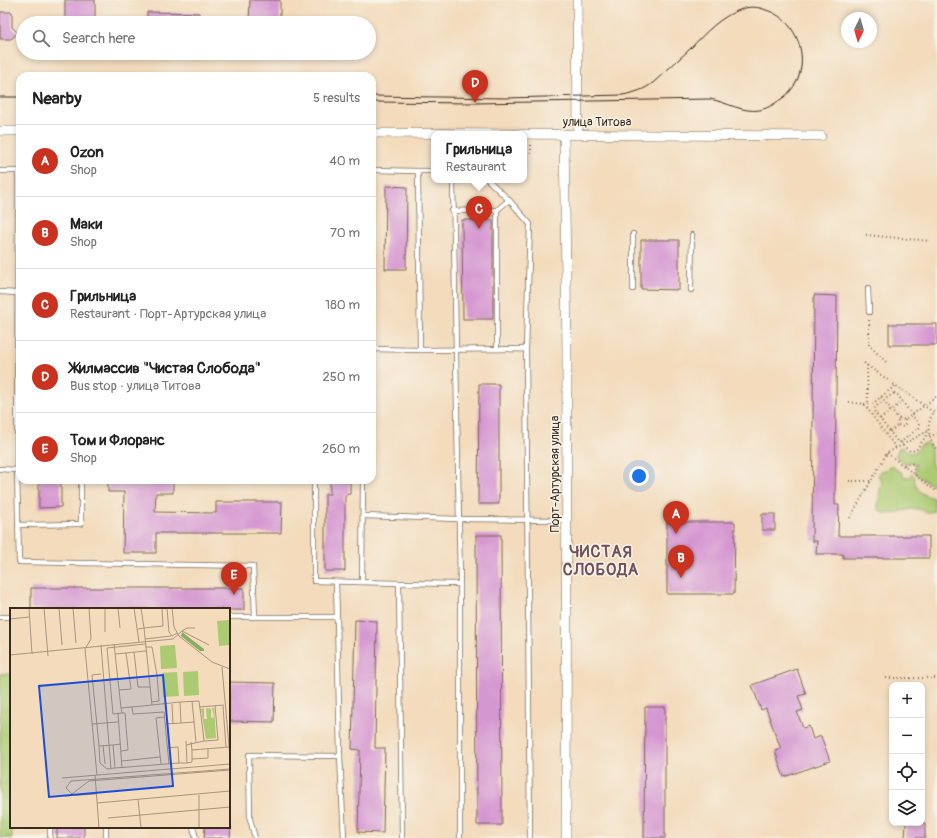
<!DOCTYPE html>
<html lang="en">
<head>
<meta charset="utf-8">
<style>
	body { margin:0; font-family:Pangolin,sans-serif; background:#f2f2f2; color:#222 }
	.controls { position:absolute; right:12px; bottom:12px; display:grid; overflow:hidden; border-radius:8px; box-shadow:0 2px 6px #0003 }
	.controls button { width:36px; height:36px; display:grid; place-items:center; padding:0; border:0; border-bottom:1px solid #e0e0e0; background:#fff; color:#222; font:20px sans-serif }
	.compass { position:absolute; left:841px; top:12px; width:36px; height:36px; border-radius:50%; background:#fff; box-shadow:0 2px 6px #0003; rotate:185deg }
	.you { position:absolute; left:639px; top:476px; width:14px; height:14px; margin:-10px; border:3px solid #fff; border-radius:50%; background:#1a73e8; box-shadow:0 0 0 6px #1a73e833 }
	.badge { display:grid; place-items:center; width:26px; height:26px; border-radius:50%; background:#c8321e; color:#fff; font-size:13px; font-weight:700 }
	.pin { position:absolute; translate:-50% -33px; filter:drop-shadow(0 1px 2px #0008) }
	.pin::after { content:''; position:absolute; top:21px; width:14px; height:12px; background:inherit; clip-path:polygon(0 0,100% 0,50% 100%) }
	.popup { position:absolute; left:431px; top:131px; width:96px; height:52px; box-sizing:border-box; display:grid; place-content:center; border-radius:8px; background:#fff; filter:drop-shadow(0 1px 3px #0005); font-size:13px; white-space:nowrap; color:#767676 }
	.popup b { font-size:15px; color:#222 }
	.popup::after { content:''; position:absolute; left:50%; top:100%; margin-left:-8px; border:8px solid transparent; border-top-color:#fff }
	.list { margin:0; padding:0; list-style:none }
	h2 { display:flex; justify-content:space-between; align-items:center; height:52px; margin:0; padding:0 16px; font-size:17px }
	h2 small { font-size:13px; font-weight:400; color:#767676 }
	.list li { display:grid; grid-template-columns:26px 1fr auto; gap:12px; align-items:center; box-sizing:border-box; height:72px; padding:0 16px; border-top:1px solid #e0e0e0 }
	.list b { display:block; font-size:15px; white-space:nowrap }
	.list p { margin:0; font-size:13px; white-space:nowrap; color:#767676 }
	.list em { font-size:13px; font-style:normal; color:#767676 }
	.icon { flex:none; width:22px; height:22px; fill:none; stroke:currentColor; stroke-width:2; stroke-linecap:round; stroke-linejoin:round }
	.map { position:relative; flex:none; width:937px; height:838px; overflow:hidden }
	.search { position:absolute; background:#fff; box-shadow:0 2px 6px #0003; left:16px; top:16px; width:360px; height:44px; display:flex; align-items:center; gap:10px; box-sizing:border-box; padding:0 14px; border-radius:22px; color:#767676; font-size:15px }
	.panel { position:absolute; background:#fff; box-shadow:0 2px 6px #0003; left:16px; top:72px; width:360px; height:412px; border-radius:12px }
	.map>svg:first-child { display:block }
</style>
</head>
<body>
<div class="map">
<svg width="937" height="838" viewBox="0 0 937 838">
	<rect width="100%" height="100%" fill="#f7f3e8"/>
	<filter id="ink" filterUnits="userSpaceOnUse"><feTurbulence type="fractalNoise" baseFrequency=".025" numOctaves="2"/><feDisplacementMap in="SourceGraphic" scale="8" xChannelSelector="R" yChannelSelector="G"/><feConvolveMatrix kernelMatrix="1 2 1 2 8 2 1 2 1" color-interpolation-filters="sRGB"/></filter>
	<filter id="wash" filterUnits="userSpaceOnUse"><feTurbulence type="fractalNoise" baseFrequency=".012" numOctaves="4" result="noise"/><feDisplacementMap in="SourceGraphic" scale="16" xChannelSelector="R" yChannelSelector="G"/><feGaussianBlur stdDeviation="0.9" result="paint"/><feColorMatrix in="noise" values="0 0 0 0 0 0 0 0 0 0 0 0 0 0 0 0 0 1.4 0 .05"/><feComposite in="paint" operator="in"/></filter>
	<g filter="url(#wash)">
		<rect width="100%" height="100%" fill="#f3dbbc"/>
		<!-- green -->
		<g fill="#acca71" stroke="#747a48">
			<path d="M 926,443 C 937,448 925,463 937,472 L 937,484 C 929,487 921,477 914,472 L 916,469 L 915,463 L 910,462 L 904,464 L 898,459 L 896,455 L 899,448 L 902,447 L 910,453 L 916,452 L 921,445 Z"/>
			<path d="M 889,466 L 893,466 L 895,469 L 902,473 L 904,477 L 910,477 L 911,474 L 915,477 C 913,484 918,491 925,495 C 928,497 931,496 934,499 L 934,511 L 927,513 C 924,512 921,509 918,509 C 905,507 889,520 878,509 L 880,488 L 882,483 L 878,474 L 880,471 L 885,470 Z"/>
			<path d="M 0,674 L 11,674 L 12,838 L 0,838 Z"/>
		</g>
		<g id="blocks">
			<!-- building -->
			<g fill="#d597d1">
				<rect x="65" y="0" width="30" height="23"/>
				<path d="M 250,0 L 280,0 L 280,23 L 249,23 Z"/>
				<path d="M 0,12 L 12,12 L 12,27 L 18,33 L 11,39 L 0,39 Z"/>
				<path d="M 147,12 L 199,13 L 199,23 L 147,23 Z"/>
				<path d="M 386,186 L 407,187 L 406,269 L 385,269 Z"/>
				<path d="M 462,220 L 493,220 L 493,319 L 463,319 Z"/>
				<path d="M 641,240 L 679,240 L 679,290 L 641,289 Z"/>
				<path d="M 814,295 L 837,296 L 835,505 L 839,505 L 838,536 L 929,536 L 929,558 L 843,558 L 843,554 L 816,554 L 817,541 L 812,541 Z"/>
				<rect x="889" y="324" width="48" height="21"/>
				<path d="M 479,384 L 499,384 L 499,504 L 478,504 Z"/>
				<path d="M 39,480 L 61,480 L 61,507 L 39,508 Z"/>
				<path d="M 108,480 L 173,480 L 173,493 L 156,493 L 155,512 L 216,513 L 216,502 L 282,502 L 281,533 L 156,533 L 156,553 L 123,553 L 124,492 L 108,492 Z"/>
				<path d="M 330,480 L 350,480 L 350,494 L 345,495 L 345,571 L 325,571 L 325,494 L 330,494 Z"/>
				<rect x="762" y="514" width="13" height="16"/>
				<path d="M 667,522 L 735,522 L 734,594 L 667,594 Z"/>
				<path d="M 476,535 L 501,535 L 502,825 L 477,825 Z"/>
				<path d="M 31,588 L 244,588 L 244,610 L 229,610 L 229,609 L 31,609 Z"/>
				<path d="M 355,620 L 377,621 L 375,748 L 385,748 L 383,833 L 358,832 L 360,750 L 352,749 Z"/>
				<path d="M 797,669 L 806,694 L 798,696 L 803,710 L 797,712 L 803,728 L 809,726 L 813,739 L 821,736 L 830,761 L 784,777 L 775,751 L 781,749 L 772,725 L 766,708 L 761,710 L 752,685 Z"/>
				<path d="M 229,682 L 275,683 L 274,722 L 229,721 Z"/>
				<path d="M 645,707 L 665,707 L 665,838 L 644,838 Z"/>
				<path d="M 906,823 L 925,823 L 925,838 L 905,838 Z"/>
				<rect x="57" y="827" width="27" height="11"/>
				<path d="M 205,827 L 231,827 L 230,838 L 204,838 Z"/>
			</g>
		</g>
	</g>
	<g filter="url(#ink)">
		<use href="#blocks" fill-opacity="0" stroke="#7b6855" stroke-width="1"/>
		<g fill="none" stroke-linecap="round" stroke-linejoin="round">
			<!-- lane casing -->
			<g stroke="#7b6855" stroke-width="6">
				<g id="lane">
					<path d="M 372,170 L 418,171 L 420,350 L 372,349"/>
					<path d="M 0,171 L 20,171"/>
					<path d="M 18,171 L 17,470 L 19,562 L 253,566 L 255,616"/>
					<path d="M 418,171 L 434,171"/>
					<path d="M 453,180 L 460,584 L 460,838"/>
					<path d="M 488,180 L 509,200 L 530,224 L 526,349"/>
					<path d="M 497,210 L 497,349"/>
					<path d="M 452,211 L 497,210 L 509,200"/>
					<path d="M 868,288 L 869,312"/>
					<path d="M 633,289 L 633,234"/>
					<path d="M 691,290 L 692,235"/>
					<path d="M 0,292 L 17,293"/>
					<path d="M 420,350 L 526,349 L 530,838"/>
					<path d="M 0,469 L 17,470"/>
					<path d="M 314,480 L 314,581 L 399,583 L 402,838"/>
					<path d="M 363,516 L 459,519 L 566,520"/>
					<path d="M 18,525 L 81,524 L 81,480"/>
					<path d="M 336,582 L 337,617"/>
					<path d="M 362,582 L 363,480"/>
					<path d="M 399,583 L 460,584"/>
					<path d="M 0,617 L 11,617"/>
					<path d="M 229,617 L 337,617 L 340,756 L 344,838"/>
					<path d="M 193,827 L 196,838"/>
					<path d="M 50,838 L 50,827"/>
					<path d="M 106,838 L 106,827"/>
					<path d="M 255,838 L 250,819 L 249,755 L 340,756"/>
				</g>
			</g>
			<!-- street casing -->
			<g stroke="#7b6855" stroke-width="10">
				<g id="street">
					<path d="M 577,0 L 578,134"/>
					<path d="M 0,131 L 20,131"/>
					<path d="M 372,133 L 821,136"/>
					<path d="M 564,134 L 567,351 L 566,838"/>
				</g>
			</g>
			<!-- path -->
			<g stroke="#7b6855" stroke-width="2" stroke-dasharray="1 3" stroke-linecap="butt">
				<path d="M 531,154 L 531,145"/>
				<path d="M 866,235 L 930,241"/>
				<path d="M 869,320 L 869,345 L 887,363"/>
				<path d="M 864,363 L 933,412"/>
				<path d="M 867,365 L 868,404"/>
				<path d="M 894,393 L 897,394 L 920,426 L 919,428 L 901,442 L 897,441 L 874,411 L 875,407 Z"/>
				<path d="M 881,397 L 899,420"/>
				<path d="M 849,402 L 864,404 L 896,448"/>
				<path d="M 864,404 L 872,404 L 896,385"/>
				<path d="M 937,407 C 926,420 926,437 937,450"/>
				<path d="M 880,419 L 903,401"/>
				<path d="M 905,420 L 905,425 L 903,427 L 898,425 L 898,420 L 900,418 L 905,420 L 937,396"/>
				<path d="M 890,432 L 898,425"/>
				<path d="M 929,436 L 937,434"/>
				<path d="M 901,442 L 902,445 L 910,451 L 916,450 L 926,436 L 926,432"/>
				<path d="M 887,453 L 937,492"/>
				<path d="M 904,465 L 909,463 L 914,464 L 915,468 L 912,472"/>
				<path d="M 849,481 L 871,481"/>
				<path d="M 850,518 L 887,453 L 928,431"/>
				<path d="M 886,678 L 937,678"/>
			</g>
			<!-- lane -->
			<use href="#lane" stroke="#fff" stroke-width="4.5"/>
			<!-- street -->
			<use href="#street" stroke="#fff" stroke-width="9"/>
			<!-- tram -->
			<g stroke="#3b2a1e" stroke-width="1">
				<path d="M 372,96 L 506,98 L 623,95 C 636,92 644,90 654,82 C 666,71 678,60 690,49 C 705,33 721,16 742,9 C 750,6 759,7 766,10 C 802,21 815,72 784,97 C 777,102 769,108 760,110 C 743,113 726,102 710,99 L 475,103 L 372,102"/>
				<path d="M 0,97 L 20,97"/>
			</g>
		</g>
	</g>
	<g text-anchor="middle" dominant-baseline="central" stroke-width="3" stroke-linejoin="round" paint-order="stroke">
		<!-- street labels -->
		<g font-size="12" fill="#3b2a1e" stroke="#f7f3e8">
			<text x="597" y="122">улица Титова</text>
			<text transform="translate(555 474) rotate(-90)">Порт-Артурская улица</text>
		</g>
		<!-- district labels -->
		<g font-size="16" font-weight="bold" letter-spacing="1" fill="#71505d" stroke="#f7f3e8">
			<text x="601" y="552">ЧИСТАЯ<tspan x="601" dy="18">СЛОБОДА</tspan></text>
		</g>
	</g>
	<!-- overview -->
	<g transform="translate(10 608)">
		<rect width="220" height="220" fill="#f3dbbc"/>
		<path d="M 220,12 L 220,37 L 209,38 L 207,13 ZM 165,37 L 167,60 L 151,61 L 150,38 ZM 188,63 L 189,87 L 174,88 L 173,64 ZM 167,64 L 169,88 L 153,89 L 152,65 ZM 194,100 L 194,111 L 197,111 L 196,100 L 201,101 L 201,110 L 204,109 L 202,100 L 204,100 L 206,130 L 196,131 L 191,101 Z" fill="#acca71"/>
		<path d="M 172,24 L 194,41 L 194,43 L 190,43 L 171,28 Z" fill="#89ae63"/>
		<path fill="none" stroke="#a9947d" stroke-width="1" d="M 19,0 L 22,46M 34,0 L 38,48M 49,0 L 52,37M 63,0 L 66,35M 79,0 L 81,31 L 75,41 L 87,167M 108,0 L 110,20M 124,0 L 129,34M 157,0 L 159,24 L 162,28 L 167,25M 162,0 L 164,19 L 169,28 L 202,54 L 220,61M 0,11 L 19,9M 128,21 L 134,20 L 131,0M 172,23 L 177,20 L 185,20M 95,24 L 95,0M 135,31 L 161,28M 104,36 L 111,100 L 142,97 L 134,20 L 153,18 L 152,0M 91,37 L 101,161M 135,39 L 142,39 L 147,67 L 149,93 L 141,94M 124,44 L 128,79 L 140,79M 105,46 L 136,43M 0,47 L 163,31 L 172,23 L 199,37M 212,59 L 220,149M 91,66 L 82,67 L 89,138 L 103,137M 92,72 L 108,70M 109,82 L 121,81 L 116,45M 182,93 L 186,134M 170,94 L 189,93 L 192,115 L 194,133 L 176,137M 162,96 L 163,116M 142,97 L 170,94 L 171,115 L 155,116M 213,98 L 216,139M 122,99 L 123,106 L 154,104 L 159,156M 189,99 L 214,97M 111,100 L 112,105 L 115,105 L 118,142 L 111,143M 108,105 L 112,160M 112,105 L 103,106 L 97,40 L 135,36M 171,115 L 184,114M 82,116 L 108,114M 194,133 L 208,132 L 205,98M 181,134 L 182,142 L 219,139M 111,136 L 103,137 L 105,160 L 169,155 L 168,139 L 157,140M 89,138 L 90,155 L 97,161 L 105,160M 93,138 L 95,156M 182,151 L 198,150 L 198,141M 112,153 L 150,149M 169,155 L 177,155 L 176,133M 177,155 L 182,154 L 182,142M 151,156 L 146,110 L 154,109M 220,161 L 61,173 L 56,180 L 62,186 L 79,173 L 220,162M 85,167 L 89,220M 52,170 L 220,156M 55,188 L 86,186M 128,191 L 131,220M 87,195 L 220,183M 98,210 L 220,199M 189,220 L 189,187"/>
		<path fill="#1d4ed8" fill-opacity="0.15" stroke="#1d4ed8" stroke-width="2" d="M 153,67 L 163,178 L 39,189 L 29,78 Z"/>
		<rect width="220" height="220" fill="none" stroke="#3b2a1e" stroke-width="2"/>
	</g>
</svg>
<div class="controls">
<button>+</button>
<button>−</button>
<button><svg class="icon" aria-label="locate" viewBox="0 0 24 24"><circle cx="12" cy="12" r="6"/><path d="M12 2v4M12 18v4M2 12h4M18 12h4"/></svg></button>
<button><svg class="icon" aria-label="layers" viewBox="0 0 24 24"><path d="M12 4l9 5-9 5-9-5zM3 14l9 5 9-5"/></svg></button>
</div>
<svg class="compass" viewBox="-18 -18 36 36"><path d="M0-13l5 13h-10z" fill="#e53935"/><path d="M0 13l5-13h-10z" fill="#767676"/></svg>
<div class="you"></div>
<div class="pin badge" style="left:676px;top:534px">A</div>
<div class="pin badge" style="left:681px;top:578px">B</div>
<div class="pin badge" style="left:479px;top:229px">C</div>
<div class="popup"><b>Грильница</b>Restaurant</div>
<div class="pin badge" style="left:475px;top:103px">D</div>
<div class="pin badge" style="left:234px;top:595px">E</div>
<div class="search"><svg class="icon" aria-label="search" viewBox="0 0 24 24"><circle cx="10" cy="10" r="6"/><path d="M15 15l6 6"/></svg>Search here</div>
<section class="panel">
<h2>Nearby<small>5 results</small></h2>
<ul class="list">
<li><span class="badge">A</span><div><b>Ozon</b><p>Shop</p></div><em>40 m</em></li>
<li><span class="badge">B</span><div><b>Маки</b><p>Shop</p></div><em>70 m</em></li>
<li><span class="badge">C</span><div><b>Грильница</b><p>Restaurant · Порт-Артурская улица</p></div><em>180 m</em></li>
<li><span class="badge">D</span><div><b>Жилмассив &quot;Чистая Слобода&quot;</b><p>Bus stop · улица Титова</p></div><em>250 m</em></li>
<li><span class="badge">E</span><div><b>Том и Флоранс</b><p>Shop</p></div><em>260 m</em></li>
</ul>
</section>
</div>
</body>
</html>
